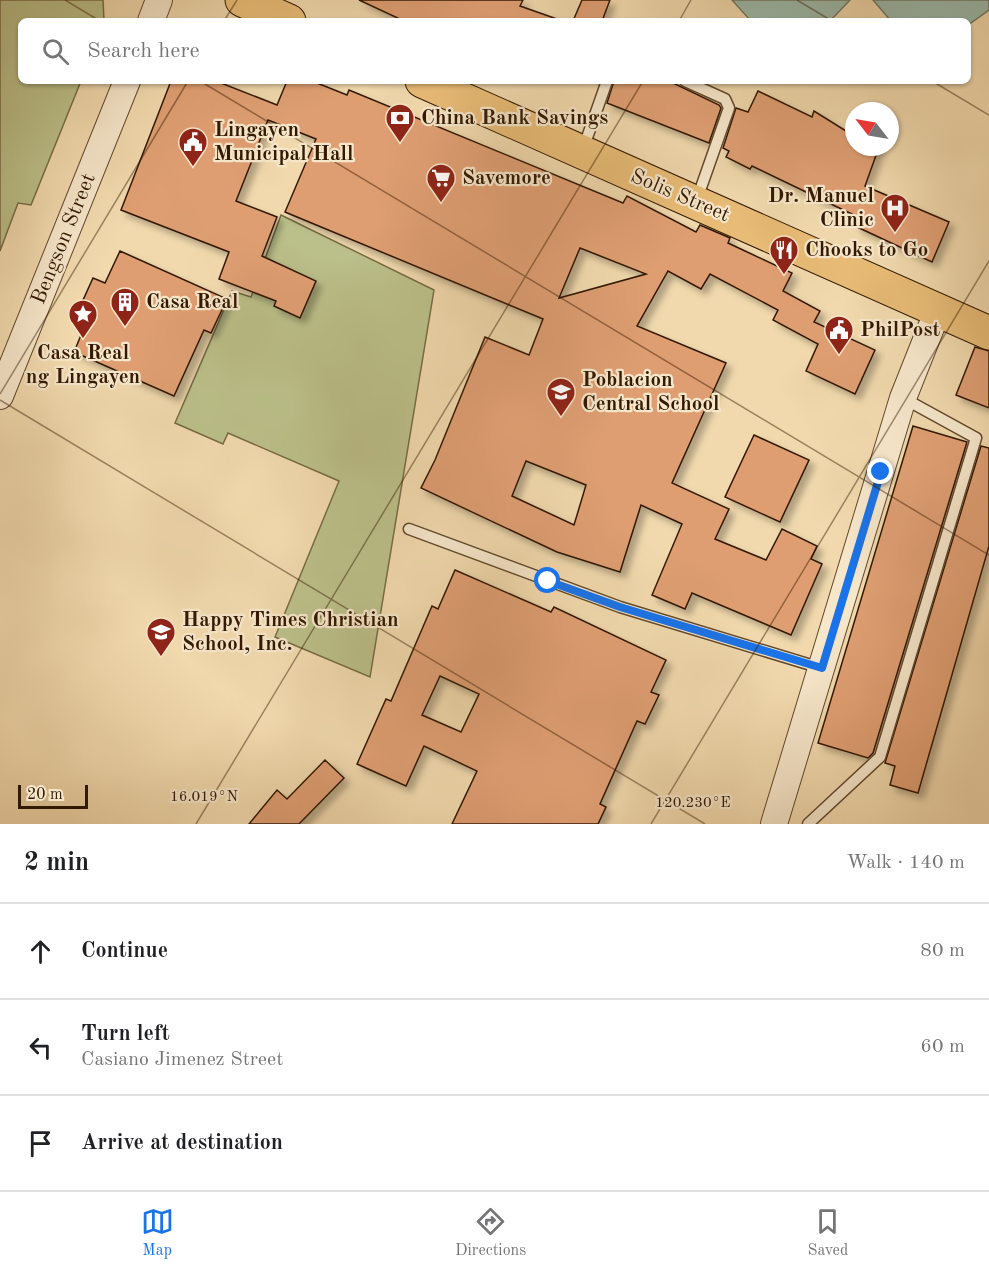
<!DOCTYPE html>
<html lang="en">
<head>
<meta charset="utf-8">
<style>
	body { margin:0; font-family:"Old Standard TT",serif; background:#f2f2f2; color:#202124 }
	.compass { position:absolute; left:845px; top:102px; width:54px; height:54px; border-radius:50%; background:#fff; box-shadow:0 2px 4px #0004; rotate:301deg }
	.scale { position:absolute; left:18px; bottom:15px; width:70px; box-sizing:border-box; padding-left:6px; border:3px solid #331900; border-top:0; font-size:16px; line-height:21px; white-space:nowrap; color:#331900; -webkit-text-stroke:4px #f6e6ca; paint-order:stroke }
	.stop { position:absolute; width:18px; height:18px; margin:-14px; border:4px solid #1a73e8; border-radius:50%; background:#fff }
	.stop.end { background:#1a73e8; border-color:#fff; box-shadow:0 2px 6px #0008 }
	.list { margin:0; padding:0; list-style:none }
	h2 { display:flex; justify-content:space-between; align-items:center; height:78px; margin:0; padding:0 24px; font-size:26px }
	h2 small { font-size:20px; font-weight:400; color:#757577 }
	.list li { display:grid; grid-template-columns:39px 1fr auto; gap:18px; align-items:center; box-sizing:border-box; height:96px; padding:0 24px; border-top:2px solid #e0e0e0 }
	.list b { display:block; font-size:22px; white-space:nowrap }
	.list p { margin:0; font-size:20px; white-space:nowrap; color:#757577 }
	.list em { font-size:20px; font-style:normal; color:#757577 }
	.icon { flex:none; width:33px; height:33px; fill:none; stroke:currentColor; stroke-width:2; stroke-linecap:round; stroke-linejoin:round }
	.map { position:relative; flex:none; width:989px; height:824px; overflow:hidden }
	.search { position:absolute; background:#fff; box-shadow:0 2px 4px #0004; left:18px; right:18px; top:18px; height:66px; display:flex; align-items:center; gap:15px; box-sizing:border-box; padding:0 21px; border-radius:9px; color:#757577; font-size:22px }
	.sheet { height:366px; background:#fff }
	nav { display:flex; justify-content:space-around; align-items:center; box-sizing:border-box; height:84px; border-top:2px solid #e0e0e0; background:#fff; font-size:16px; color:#757577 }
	nav a { display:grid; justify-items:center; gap:3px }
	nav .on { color:#1a73e8 }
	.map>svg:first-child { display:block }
</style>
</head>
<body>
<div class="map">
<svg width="989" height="824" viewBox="0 0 989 824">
	<defs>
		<filter id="shadow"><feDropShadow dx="5.5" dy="5.5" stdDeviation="3" flood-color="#0004"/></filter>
	</defs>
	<rect width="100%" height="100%" fill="#f1d9ad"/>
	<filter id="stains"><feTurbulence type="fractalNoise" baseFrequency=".00333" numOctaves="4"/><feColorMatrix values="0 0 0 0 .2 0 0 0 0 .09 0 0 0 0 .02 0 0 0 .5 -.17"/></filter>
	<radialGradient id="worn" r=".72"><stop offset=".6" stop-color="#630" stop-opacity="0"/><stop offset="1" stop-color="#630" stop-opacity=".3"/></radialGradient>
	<!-- green -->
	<g fill="#bbbf89" stroke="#776c44" stroke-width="1.5">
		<path d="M 0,0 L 103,0 L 104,21 L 21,21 L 21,81 L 81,81 L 31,205 L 18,203 L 0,251 Z"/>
		<path d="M 281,215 L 434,290 L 370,677 L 275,637 L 339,481 L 228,433 L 223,444 L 175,423 L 232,291 L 251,297 Z"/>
	</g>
	<!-- water -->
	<g fill="#9bbaab" stroke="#717a67" stroke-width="1.5">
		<path d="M 732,0 L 850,0 L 830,21 L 751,21 Z"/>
		<path d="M 873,0 L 989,0 L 989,10 L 968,25 L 968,21 L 891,21 Z"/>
	</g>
	<!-- building -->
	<g fill="#de9e72" stroke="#331900" stroke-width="1.5" fill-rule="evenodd" filter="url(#shadow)">
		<path d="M 359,0 L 523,0 L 520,6 L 557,19 L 404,21 Z"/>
		<path d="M 582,0 L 610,0 L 602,21 L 573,21 Z"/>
		<path d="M 171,81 L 216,81 L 277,105 L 287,81 L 312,81 L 347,95 L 349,90 L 623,203 L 627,196 L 696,232 L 700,225 L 730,238 L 728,243 L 792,273 L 783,291 L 820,311 L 814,322 L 875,350 L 855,394 L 806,371 L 818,344 L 773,320 L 778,310 L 710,274 L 701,289 L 668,271 L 637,326 L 726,363 L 672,483 L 729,509 L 715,539 L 766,560 L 782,529 L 817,546 L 811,559 L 822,564 L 791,635 L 692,593 L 685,609 L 652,595 L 682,524 L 641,505 L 620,572 L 557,552 L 421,488 L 435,460 L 485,337 L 529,355 L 543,319 L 285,212 L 316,139 L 268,120 L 236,201 L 277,217 L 262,256 L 316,281 L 300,318 L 274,306 L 276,301 L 219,279 L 229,252 L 121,210 ZM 580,248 L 646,274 L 559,298 ZM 526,461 L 586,485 L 574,525 L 512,496 Z"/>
		<path d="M 614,81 L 669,81 L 719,105 L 721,108 L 709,143 L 607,103 Z"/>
		<path d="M 758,91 L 812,117 L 814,111 L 854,136 L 854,147 L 879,147 L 865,186 L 949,222 L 932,262 L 855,226 L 858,217 L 752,166 L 750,169 L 726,157 L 729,151 L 723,148 L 736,108 L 748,112 Z"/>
		<path d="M 120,251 L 227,299 L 211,333 L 204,330 L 174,396 L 74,352 L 86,323 L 75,318 L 93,278 L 105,283 Z"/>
		<path d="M 975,347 L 989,351 L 989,408 L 956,395 Z"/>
		<path d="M 913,426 L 967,442 L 873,753 L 868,758 L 818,743 Z"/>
		<path d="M 754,435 L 809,460 L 780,522 L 725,497 Z"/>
		<path d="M 981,446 L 989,448 L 989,546 L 918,793 L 890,785 L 895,766 L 885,763 Z"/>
		<path d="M 455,570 L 551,612 L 554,607 L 666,660 L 651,692 L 659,695 L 645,724 L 637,721 L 600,804 L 606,807 L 598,824 L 452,824 L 477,771 L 424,746 L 406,786 L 357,764 L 386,699 L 391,701 L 432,606 L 438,609 ZM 440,676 L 479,694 L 461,732 L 422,715 Z"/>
		<path d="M 325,760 L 344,778 L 299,824 L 249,824 L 277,790 L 287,799 Z"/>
	</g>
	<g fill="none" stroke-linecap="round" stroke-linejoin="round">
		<!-- service casing -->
		<g stroke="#62492b" stroke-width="13">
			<g id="service">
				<path d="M 685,81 L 725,99 L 729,108 L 697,199"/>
				<path d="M 583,149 L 607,81"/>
				<path d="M 409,529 L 620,607 L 821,668"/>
				<path d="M 808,824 L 880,757 L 976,438 L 903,398"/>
			</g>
		</g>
		<!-- tertiary casing -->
		<g stroke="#62492b" stroke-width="28">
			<g id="tertiary">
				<path d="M 151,21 L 159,0"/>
				<path d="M 0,396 L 127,81"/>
				<path d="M 774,824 L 903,398 L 938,310"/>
			</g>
		</g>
		<!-- trunk casing -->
		<g stroke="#331900" stroke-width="35">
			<g id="trunk">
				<path d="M 242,0 L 289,21"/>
				<path d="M 422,81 L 989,333"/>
			</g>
		</g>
		<!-- service -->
		<use href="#service" stroke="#f6e6ca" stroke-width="10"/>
		<!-- tertiary -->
		<use href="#tertiary" stroke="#f6e6ca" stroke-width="26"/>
		<!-- trunk -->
		<use href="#trunk" stroke="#e8bc76" stroke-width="33"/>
	</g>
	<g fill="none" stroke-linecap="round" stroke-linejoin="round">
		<!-- route -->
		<path stroke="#1a73e8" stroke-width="8" d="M 548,581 L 620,607 L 822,668 L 881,472"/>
	</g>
	<!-- ticks -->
	<path fill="none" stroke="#331900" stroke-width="1.5" stroke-opacity="0.45" d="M 65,0 L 100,21M 797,0 L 832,21M 224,21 L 237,0M 679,21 L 691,0M 200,81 L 989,555M 932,81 L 989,115M 0,394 L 188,81M 0,400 L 705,824M 196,824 L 643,81M 651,824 L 989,261"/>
	<!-- icons -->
	<defs>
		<g id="bank-pin" transform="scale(1.5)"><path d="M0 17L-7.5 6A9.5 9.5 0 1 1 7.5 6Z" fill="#8f2418" stroke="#f6e6ca"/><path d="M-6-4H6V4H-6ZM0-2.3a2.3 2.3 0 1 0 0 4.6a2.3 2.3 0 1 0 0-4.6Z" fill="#fff"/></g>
		<g id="civic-pin" transform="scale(1.5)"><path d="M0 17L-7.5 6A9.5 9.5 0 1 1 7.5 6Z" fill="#8f2418" stroke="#f6e6ca"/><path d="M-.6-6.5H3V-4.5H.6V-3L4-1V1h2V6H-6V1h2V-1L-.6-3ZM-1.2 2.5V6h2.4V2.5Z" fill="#fff"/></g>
		<g id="supermarket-pin" transform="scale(1.5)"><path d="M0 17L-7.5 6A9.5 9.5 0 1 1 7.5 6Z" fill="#8f2418" stroke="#f6e6ca"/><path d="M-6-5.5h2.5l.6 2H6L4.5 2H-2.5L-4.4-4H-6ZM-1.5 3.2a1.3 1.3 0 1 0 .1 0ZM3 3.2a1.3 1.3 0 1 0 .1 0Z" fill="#fff"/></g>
		<g id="hospital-pin" transform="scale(1.5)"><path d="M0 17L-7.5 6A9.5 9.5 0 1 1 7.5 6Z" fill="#8f2418" stroke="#f6e6ca"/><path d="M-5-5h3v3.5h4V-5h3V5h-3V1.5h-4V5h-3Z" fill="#fff"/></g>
		<g id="restaurant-pin" transform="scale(1.5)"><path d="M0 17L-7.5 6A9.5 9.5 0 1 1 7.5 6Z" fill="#8f2418" stroke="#f6e6ca"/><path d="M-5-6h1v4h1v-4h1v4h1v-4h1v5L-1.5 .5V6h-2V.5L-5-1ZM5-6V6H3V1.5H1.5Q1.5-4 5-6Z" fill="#fff"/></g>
		<g id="building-pin" transform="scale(1.5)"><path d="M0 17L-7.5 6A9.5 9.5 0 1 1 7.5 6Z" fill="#8f2418" stroke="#f6e6ca"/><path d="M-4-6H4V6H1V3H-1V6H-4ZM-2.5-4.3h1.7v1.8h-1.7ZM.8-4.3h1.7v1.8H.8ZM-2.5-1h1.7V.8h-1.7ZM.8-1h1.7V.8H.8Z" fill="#fff"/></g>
		<g id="sight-pin" transform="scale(1.5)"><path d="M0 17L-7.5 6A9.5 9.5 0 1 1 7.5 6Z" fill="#8f2418" stroke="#f6e6ca"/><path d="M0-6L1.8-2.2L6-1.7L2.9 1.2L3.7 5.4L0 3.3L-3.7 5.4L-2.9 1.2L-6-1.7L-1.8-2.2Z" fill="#fff"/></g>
		<g id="school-pin" transform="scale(1.5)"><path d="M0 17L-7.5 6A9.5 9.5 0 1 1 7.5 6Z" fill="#8f2418" stroke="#f6e6ca"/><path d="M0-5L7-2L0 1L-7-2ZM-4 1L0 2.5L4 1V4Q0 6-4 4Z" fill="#fff"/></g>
	</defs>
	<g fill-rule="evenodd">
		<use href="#bank-pin" x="400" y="118"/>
		<use href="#civic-pin" x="193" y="142"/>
		<use href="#supermarket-pin" x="441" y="178"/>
		<use href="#hospital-pin" x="895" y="208"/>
		<use href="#restaurant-pin" x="784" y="250"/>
		<use href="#building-pin" x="125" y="302"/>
		<use href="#sight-pin" x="83" y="314"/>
		<use href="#civic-pin" x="839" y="330"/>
		<use href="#school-pin" x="561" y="392"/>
		<use href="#school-pin" x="161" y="632"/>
	</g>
	<g text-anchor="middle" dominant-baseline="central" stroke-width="4.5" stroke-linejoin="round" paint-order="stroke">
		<!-- poi labels -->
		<g font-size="21" font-weight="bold" fill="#331900" stroke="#f6e6ca" text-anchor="start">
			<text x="421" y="118">China Bank Savings</text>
			<text x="214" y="130">Lingayen<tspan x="214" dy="24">Municipal Hall</tspan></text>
			<text x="462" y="178">Savemore</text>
			<text x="874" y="196" text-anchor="end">Dr. Manuel<tspan x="874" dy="24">Clinic</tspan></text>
			<text x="805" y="250">Chooks to Go</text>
			<text x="146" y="302">Casa Real</text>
			<text x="860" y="330">PhilPost</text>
			<text x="83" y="353" text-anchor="middle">Casa Real<tspan x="83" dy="24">ng Lingayen</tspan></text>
			<text x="582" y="380">Poblacion<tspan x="582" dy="24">Central School</tspan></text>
			<text x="182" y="620">Happy Times Christian<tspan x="182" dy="24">School, Inc.</tspan></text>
		</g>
		<!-- street labels -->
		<g font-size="21" fill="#331900" stroke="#f6e6ca">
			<text transform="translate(680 196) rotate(23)">Solis Street</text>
			<text transform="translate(64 239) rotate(-68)">Bengson Street</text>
		</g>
	</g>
	<g font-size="15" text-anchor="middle" fill="#331900" stroke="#f6e6ca" stroke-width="4.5" stroke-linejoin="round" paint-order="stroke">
		<text x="204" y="801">16.019°N</text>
		<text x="693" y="807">120.230°E</text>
	</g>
	<rect width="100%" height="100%" filter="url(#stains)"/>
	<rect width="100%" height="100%" fill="url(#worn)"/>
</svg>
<svg class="compass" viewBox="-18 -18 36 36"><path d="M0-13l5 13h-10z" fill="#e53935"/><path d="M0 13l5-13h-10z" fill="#757577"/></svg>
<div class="scale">20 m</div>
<div class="stop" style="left:548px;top:581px"></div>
<div class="stop end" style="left:881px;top:472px"></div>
<div class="search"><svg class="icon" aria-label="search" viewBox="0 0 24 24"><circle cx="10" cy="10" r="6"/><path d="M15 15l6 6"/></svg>Search here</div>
</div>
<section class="sheet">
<h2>2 min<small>Walk · 140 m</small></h2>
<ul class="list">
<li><svg class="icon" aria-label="ahead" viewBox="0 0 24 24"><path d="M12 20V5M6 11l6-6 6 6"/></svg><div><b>Continue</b></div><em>80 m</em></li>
<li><svg class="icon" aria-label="left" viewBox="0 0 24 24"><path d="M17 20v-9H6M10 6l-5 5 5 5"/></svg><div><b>Turn left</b><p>Casiano Jimenez Street</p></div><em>60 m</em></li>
<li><svg class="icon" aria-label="arrive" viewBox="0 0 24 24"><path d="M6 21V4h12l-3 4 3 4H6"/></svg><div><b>Arrive at destination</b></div></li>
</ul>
</section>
<nav>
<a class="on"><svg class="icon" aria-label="map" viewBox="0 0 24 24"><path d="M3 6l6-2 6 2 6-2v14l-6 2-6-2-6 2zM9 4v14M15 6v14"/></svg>Map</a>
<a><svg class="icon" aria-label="directions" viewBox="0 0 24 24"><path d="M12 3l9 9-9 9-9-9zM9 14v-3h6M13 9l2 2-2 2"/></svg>Directions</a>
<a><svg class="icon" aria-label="saved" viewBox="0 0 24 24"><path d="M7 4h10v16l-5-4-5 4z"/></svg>Saved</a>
</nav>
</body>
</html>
